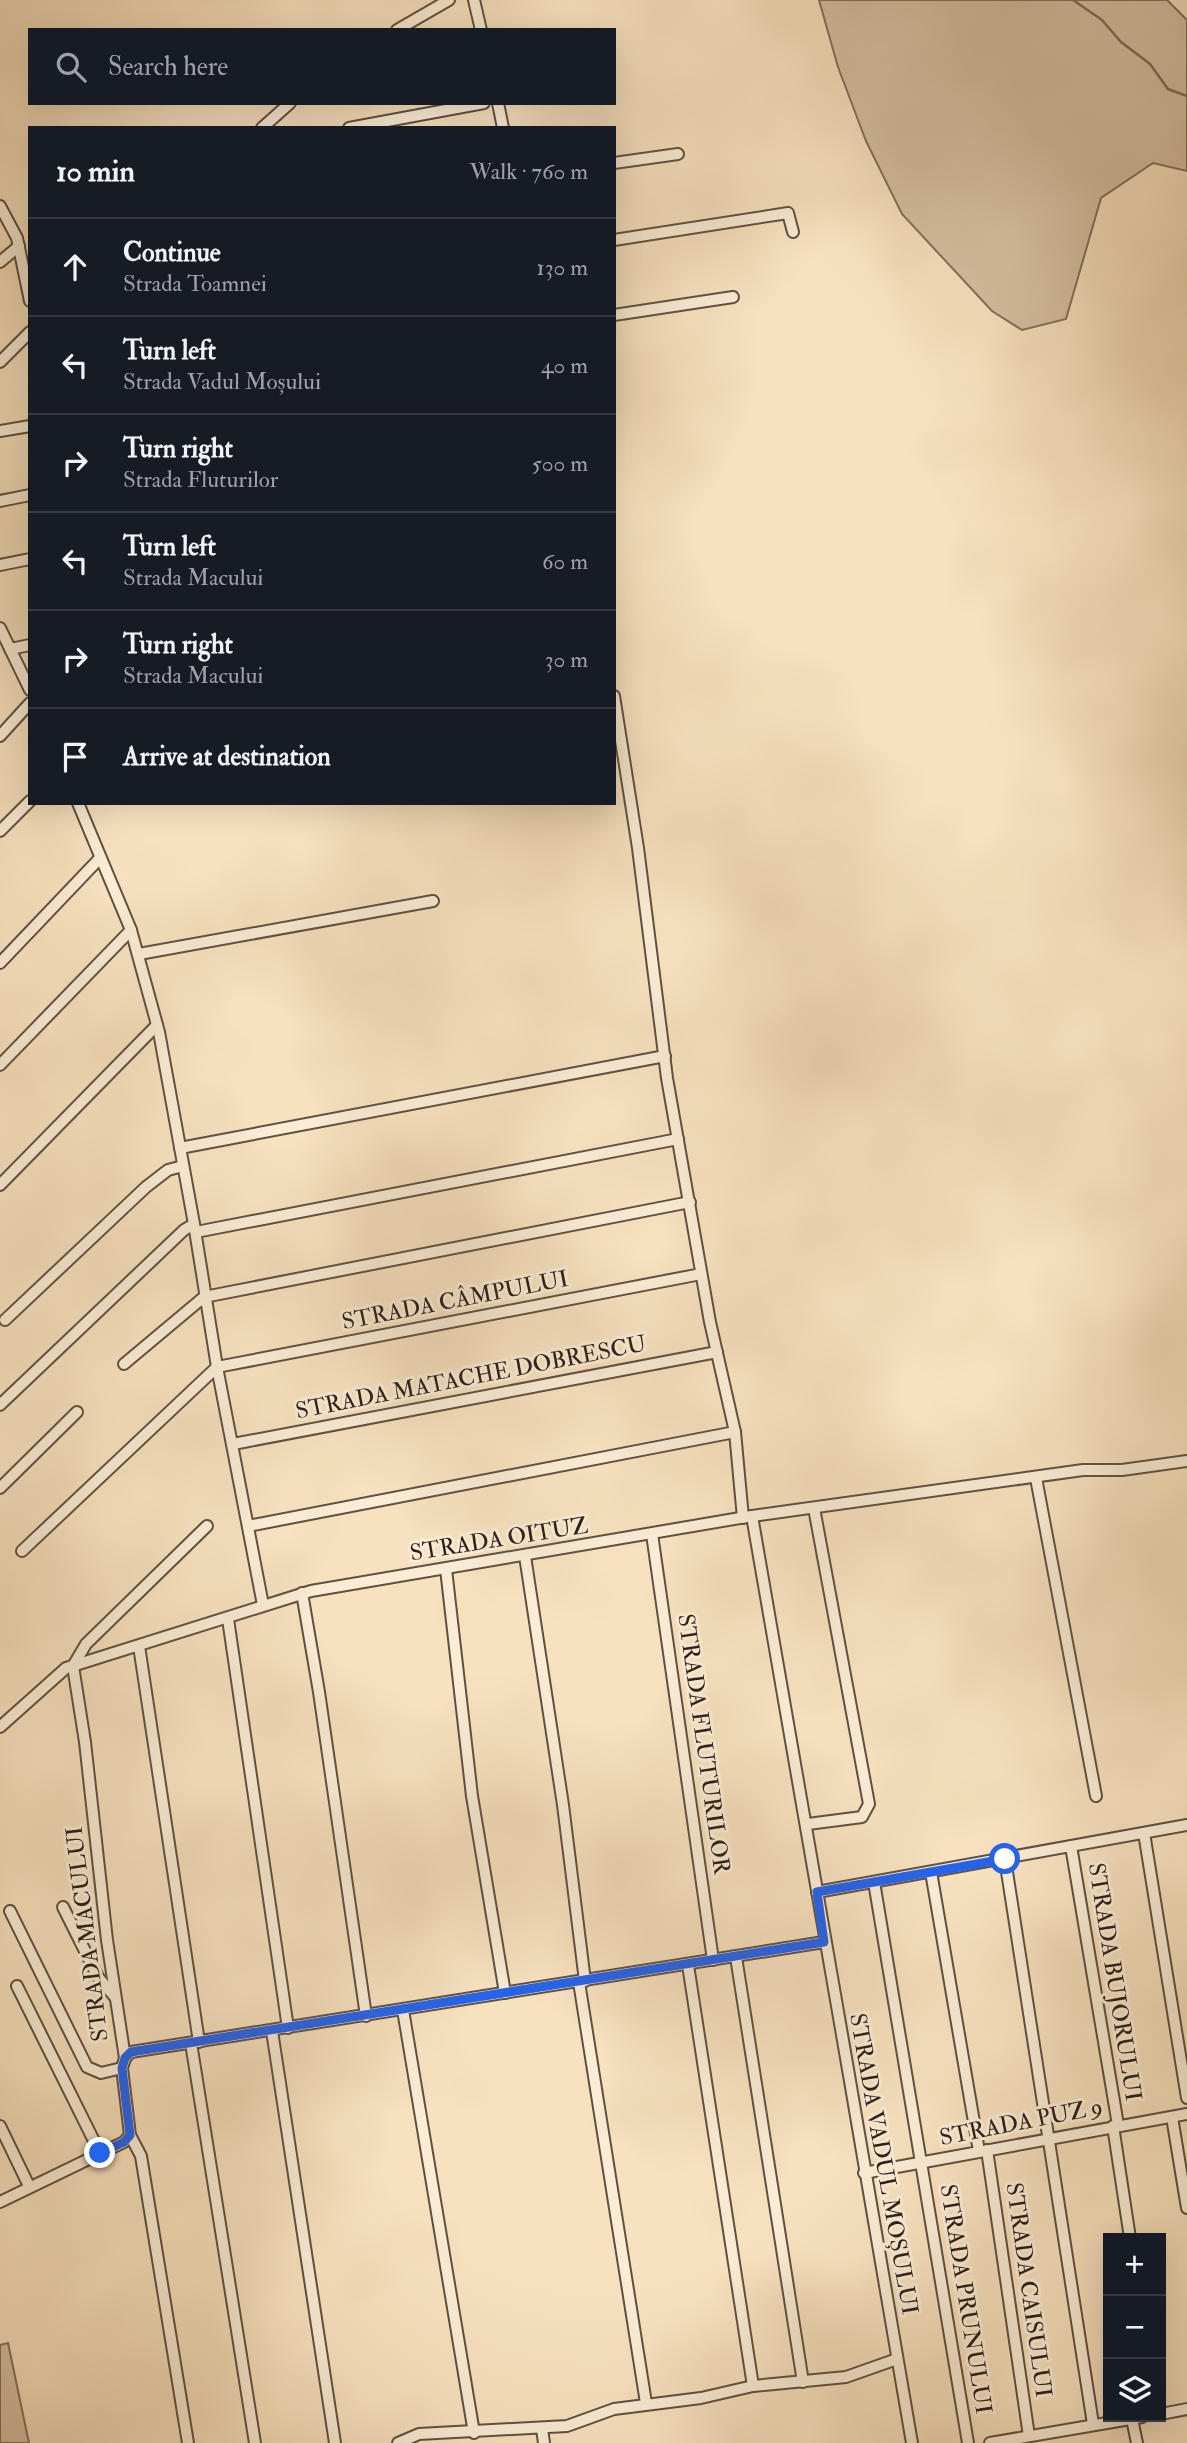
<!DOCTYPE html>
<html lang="en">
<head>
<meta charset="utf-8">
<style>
	body { margin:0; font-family:"IM FELL Double Pica",serif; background:#242831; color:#f1f3f6 }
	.controls { position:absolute; right:21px; bottom:21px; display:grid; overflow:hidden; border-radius:0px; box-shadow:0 7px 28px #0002 }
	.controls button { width:63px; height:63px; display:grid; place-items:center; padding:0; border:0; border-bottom:2px solid #363941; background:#171b24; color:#f1f3f6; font:35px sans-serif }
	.stop { position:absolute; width:21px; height:21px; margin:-16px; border:5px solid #2563eb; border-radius:50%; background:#fff }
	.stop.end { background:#2563eb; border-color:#fff; box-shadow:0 2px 7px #0008 }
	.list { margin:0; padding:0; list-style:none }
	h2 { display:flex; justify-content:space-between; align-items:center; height:91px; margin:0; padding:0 28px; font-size:30px }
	h2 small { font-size:23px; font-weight:400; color:#9ea1a6 }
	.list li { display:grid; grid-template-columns:46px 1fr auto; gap:21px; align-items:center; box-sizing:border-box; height:98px; padding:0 28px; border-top:2px solid #363941 }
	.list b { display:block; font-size:26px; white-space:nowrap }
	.list p { margin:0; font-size:23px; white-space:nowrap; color:#9ea1a6 }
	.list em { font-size:23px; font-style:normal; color:#9ea1a6 }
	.icon { flex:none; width:38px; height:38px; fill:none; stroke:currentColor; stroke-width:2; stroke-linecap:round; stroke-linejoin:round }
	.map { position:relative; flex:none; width:1187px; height:2443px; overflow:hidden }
	.search { position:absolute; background:#171b24; box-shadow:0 7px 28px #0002; left:28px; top:28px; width:588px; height:77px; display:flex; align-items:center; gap:18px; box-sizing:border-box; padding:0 24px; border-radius:0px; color:#9ea1a6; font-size:26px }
	.panel { position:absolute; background:#171b24; box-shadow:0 7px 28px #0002; left:28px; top:126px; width:588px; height:679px; border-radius:0px }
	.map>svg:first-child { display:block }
</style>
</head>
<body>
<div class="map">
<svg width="1187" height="2443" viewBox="0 0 1187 2443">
	<rect width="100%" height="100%" fill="#f7e1be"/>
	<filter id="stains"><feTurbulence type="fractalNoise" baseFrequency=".00286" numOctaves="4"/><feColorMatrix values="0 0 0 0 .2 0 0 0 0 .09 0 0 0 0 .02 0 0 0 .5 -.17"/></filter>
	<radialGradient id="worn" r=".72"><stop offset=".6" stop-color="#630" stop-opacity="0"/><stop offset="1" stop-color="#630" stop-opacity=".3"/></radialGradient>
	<!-- green -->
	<g fill="#d5c0a2" stroke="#81705e" stroke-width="2">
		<path d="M 819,0 L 1167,0 L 1187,20 L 1187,171 L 1153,163 L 1101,198 L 1066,319 L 1022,330 L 992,311 L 902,214 L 866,141 L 838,67 Z"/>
		<path d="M 8,2343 L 29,2443 L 0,2443 L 0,2345 Z"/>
	</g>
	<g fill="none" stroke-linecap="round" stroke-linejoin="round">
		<!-- stream -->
		<path stroke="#7d6c5a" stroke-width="2.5" d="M 1073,0 L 1102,20 L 1121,42 L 1150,64 L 1168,89 L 1187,96"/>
		<!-- minor casing -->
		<g stroke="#605042" stroke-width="14">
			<g id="minor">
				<path d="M 474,0 L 481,30"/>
				<path d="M 397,30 L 449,0"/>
				<path d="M 498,103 L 503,128"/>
				<path d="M 262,128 L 290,103"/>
				<path d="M 349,128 L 484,103"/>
				<path d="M 614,163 L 678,154"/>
				<path d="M 0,206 L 17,238 L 30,301"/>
				<path d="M 614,240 L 788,213 L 793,232"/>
				<path d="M 0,262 L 19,246"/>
				<path d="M 614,315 L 733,297"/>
				<path d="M 0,362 L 30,332"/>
				<path d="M 0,431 L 30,426"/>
				<path d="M 0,501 L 30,495"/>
				<path d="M 0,565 L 30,559"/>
				<path d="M 0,628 L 30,690"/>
				<path d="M 10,649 L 30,645"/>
				<path d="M 614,696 L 638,848 L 667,1078 L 710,1322 L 735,1432 L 743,1518"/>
				<path d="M 0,736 L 30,703"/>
				<path d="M 78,803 L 131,930 L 159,1032 L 194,1224 L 217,1367 L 263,1605"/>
				<path d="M 0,831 L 30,801"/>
				<path d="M 139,954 L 433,901"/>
				<path d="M 0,963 L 100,858"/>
				<path d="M 0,1065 L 131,930"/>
				<path d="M 180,1148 L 665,1056"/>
				<path d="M 0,1185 L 157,1025"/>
				<path d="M 196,1232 L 678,1139"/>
				<path d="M 5,1320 L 146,1187 L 168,1170 L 183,1166"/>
				<path d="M 124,1364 L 204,1297 L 690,1202"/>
				<path d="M 0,1405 L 184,1230 L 194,1224"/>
				<path d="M 233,1444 L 717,1352"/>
				<path d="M 1036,1478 L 1096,1796"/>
				<path d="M 0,1488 L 77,1412"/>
				<path d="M 752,1516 C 808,1825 858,2134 912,2443"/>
				<path d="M 248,1526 L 735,1432"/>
				<path d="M 652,1534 L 713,1960"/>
				<path d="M 22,1551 L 217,1367 L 701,1274"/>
				<path d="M 525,1556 L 563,1805 L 585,1981"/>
				<path d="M 446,1569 L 472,1796 L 505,1993"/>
				<path d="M 302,1593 L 319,1692 L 366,2016"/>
				<path d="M 228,1619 L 288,2028"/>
				<path d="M 139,1646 L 199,2042"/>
				<path d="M 0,1727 L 66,1668 L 311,1591 L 752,1516 L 1083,1470 L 1122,1470 L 1187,1461"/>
				<path d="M 808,1824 L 862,1817 L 869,1804 L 814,1508"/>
				<path d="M 1144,1833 L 1187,2098"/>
				<path d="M 1071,1846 L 1118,2125"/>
				<path d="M 1005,1859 L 1093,2424"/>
				<path d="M 931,1872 L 979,2151"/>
				<path d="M 874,1882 L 968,2443"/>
				<path d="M 817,1892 L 1187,1825"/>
				<path d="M 63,1907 L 98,1977 L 115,1997"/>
				<path d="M 10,1911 L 87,2067 L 101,2073 L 122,2068"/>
				<path d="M 736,1957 L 803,2382"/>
				<path d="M 688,1965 L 753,2386"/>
				<path d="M 579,1982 L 646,2403"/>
				<path d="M 17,1986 L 100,2153"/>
				<path d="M 403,2010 L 474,2433"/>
				<path d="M 272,2031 L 335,2443"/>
				<path d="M 191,2043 L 255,2443"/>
				<path d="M 125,2058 L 131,2052 L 824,1942"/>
				<path d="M 1172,2117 L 1187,2208"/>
				<path d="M 0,2126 L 29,2186"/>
				<path d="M 1113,2126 L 1130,2238"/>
				<path d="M 130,2135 L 141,2156 L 188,2443"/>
				<path d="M 987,2150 L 1029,2436"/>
				<path d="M 864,2173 L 1187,2114"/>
				<path d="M 0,2202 L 124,2142 L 130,2135 L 122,2068 L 125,2058 L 107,1940 L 85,1742 L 73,1666 L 86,1644 L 207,1526"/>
				<path d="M 1161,2414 L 1187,2409"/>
				<path d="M 1132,2419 L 1137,2443"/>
				<path d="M 542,2429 L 544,2443"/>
				<path d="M 398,2443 L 419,2434 L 567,2426 L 614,2409 L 701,2398 L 753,2386 L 846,2377 L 897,2359"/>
				<path d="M 990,2443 L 1142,2417"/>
			</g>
		</g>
		<!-- minor -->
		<use href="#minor" stroke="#faecd5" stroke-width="10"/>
	</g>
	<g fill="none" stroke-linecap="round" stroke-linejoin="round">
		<!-- route -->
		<path stroke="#2563eb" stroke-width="9" d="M 100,2153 L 124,2142 L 130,2135 L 122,2068 L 125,2058 L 131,2052 L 824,1942 L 817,1892 L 1005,1859"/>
	</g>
	<g text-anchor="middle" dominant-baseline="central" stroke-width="6" stroke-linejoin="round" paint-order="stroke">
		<!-- street labels -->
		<g font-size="23" fill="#2d1f19" stroke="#faecd5">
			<text transform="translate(455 1300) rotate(-11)">STRADA CÂMPULUI</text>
			<text transform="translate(471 1377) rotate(-11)">STRADA MATACHE DOBRESCU</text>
			<text transform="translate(499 1539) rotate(-9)">STRADA OITUZ</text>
			<text transform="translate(704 1744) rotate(82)">STRADA FLUTURILOR</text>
			<text transform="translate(87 1934) rotate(-97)">STRADA MACULUI</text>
			<text transform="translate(1115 1982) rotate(81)">STRADA BUJORULUI</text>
			<text transform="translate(1021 2122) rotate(-11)">STRADA PUZ 9</text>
			<text transform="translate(884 2164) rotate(80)">STRADA VADUL MOȘULUI</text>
			<text transform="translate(1029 2290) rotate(82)">STRADA CAISULUI</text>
			<text transform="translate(966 2299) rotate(81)">STRADA PRUNULUI</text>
		</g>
	</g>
	<rect width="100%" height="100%" filter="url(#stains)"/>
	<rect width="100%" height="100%" fill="url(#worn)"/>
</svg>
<div class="controls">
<button>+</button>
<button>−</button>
<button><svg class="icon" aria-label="layers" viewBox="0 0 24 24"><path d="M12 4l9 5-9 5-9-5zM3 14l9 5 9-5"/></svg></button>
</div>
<div class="stop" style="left:1005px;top:1859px"></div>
<div class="stop end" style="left:100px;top:2153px"></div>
<div class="search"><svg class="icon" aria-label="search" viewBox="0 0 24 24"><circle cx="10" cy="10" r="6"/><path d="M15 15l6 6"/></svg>Search here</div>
<section class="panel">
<h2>10 min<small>Walk · 760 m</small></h2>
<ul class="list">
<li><svg class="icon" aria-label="ahead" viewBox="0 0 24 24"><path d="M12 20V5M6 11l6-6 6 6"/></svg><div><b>Continue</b><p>Strada Toamnei</p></div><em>130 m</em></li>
<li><svg class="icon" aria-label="left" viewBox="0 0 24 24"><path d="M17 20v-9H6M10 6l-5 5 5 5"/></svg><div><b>Turn left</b><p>Strada Vadul Moșului</p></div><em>40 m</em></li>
<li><svg class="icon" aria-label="right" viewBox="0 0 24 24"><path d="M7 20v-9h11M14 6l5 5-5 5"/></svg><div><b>Turn right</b><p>Strada Fluturilor</p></div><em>500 m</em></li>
<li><svg class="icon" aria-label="left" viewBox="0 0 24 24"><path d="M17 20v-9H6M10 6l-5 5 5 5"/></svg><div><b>Turn left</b><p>Strada Macului</p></div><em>60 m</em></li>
<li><svg class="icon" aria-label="right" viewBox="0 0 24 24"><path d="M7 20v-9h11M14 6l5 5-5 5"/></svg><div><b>Turn right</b><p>Strada Macului</p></div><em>30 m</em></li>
<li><svg class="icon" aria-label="arrive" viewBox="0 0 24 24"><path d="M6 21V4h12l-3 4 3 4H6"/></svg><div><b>Arrive at destination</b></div></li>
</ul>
</section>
</div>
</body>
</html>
